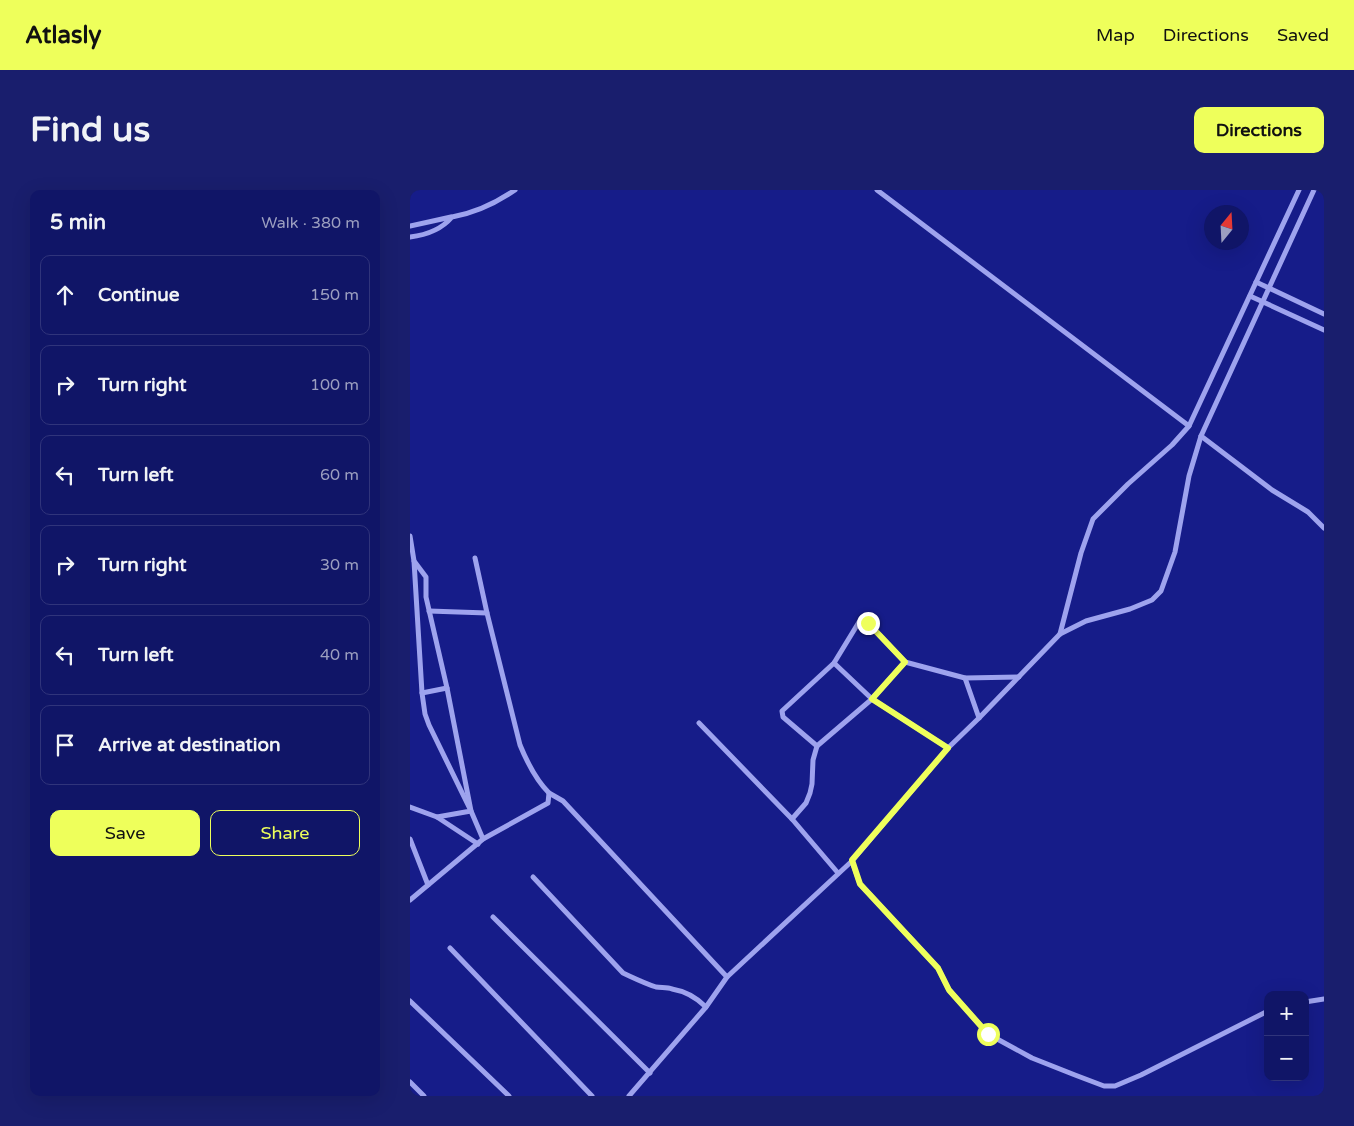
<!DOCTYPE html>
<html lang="en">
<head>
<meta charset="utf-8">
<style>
	body { margin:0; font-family:"Varela Round",sans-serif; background:#191e6d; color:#f1f3f6 }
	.controls { position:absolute; right:15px; bottom:15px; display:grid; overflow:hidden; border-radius:10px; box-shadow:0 5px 20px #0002 }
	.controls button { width:45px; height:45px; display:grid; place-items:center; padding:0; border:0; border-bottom:1px solid #30347b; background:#101567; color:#f1f3f6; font:25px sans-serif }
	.compass { position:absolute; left:794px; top:15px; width:45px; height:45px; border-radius:50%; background:#101567; box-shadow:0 5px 20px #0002; rotate:18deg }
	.stop { position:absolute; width:15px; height:15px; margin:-11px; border:4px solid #eeff5b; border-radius:50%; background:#fff }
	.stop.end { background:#eeff5b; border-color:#fff; box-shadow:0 1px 5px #0008 }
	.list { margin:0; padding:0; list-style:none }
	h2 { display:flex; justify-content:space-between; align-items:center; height:65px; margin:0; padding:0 20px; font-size:21px }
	h2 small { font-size:16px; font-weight:400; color:#9c9fc0 }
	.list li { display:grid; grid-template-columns:32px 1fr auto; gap:15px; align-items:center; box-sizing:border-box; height:80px; margin:0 10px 10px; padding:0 10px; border:1px solid #30347b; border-radius:10px }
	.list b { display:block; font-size:19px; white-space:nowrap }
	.list em { font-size:16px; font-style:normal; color:#9c9fc0 }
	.actions { display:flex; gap:10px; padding:15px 20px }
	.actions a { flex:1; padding:11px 0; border:1px solid #eeff5b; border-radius:10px; text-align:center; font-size:18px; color:#eeff5b }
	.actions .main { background:#eeff5b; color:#111 }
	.icon { flex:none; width:28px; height:28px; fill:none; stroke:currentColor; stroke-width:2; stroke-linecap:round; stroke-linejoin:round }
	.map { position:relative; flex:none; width:914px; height:906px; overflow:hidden; border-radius:10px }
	header { display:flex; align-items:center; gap:30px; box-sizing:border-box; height:70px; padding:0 25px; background:#eeff5b; color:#111 }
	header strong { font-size:24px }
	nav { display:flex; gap:28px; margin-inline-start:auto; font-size:18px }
	.intro { display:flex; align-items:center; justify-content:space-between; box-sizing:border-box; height:120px; padding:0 30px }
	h1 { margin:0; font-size:35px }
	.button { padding:12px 22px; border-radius:10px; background:#eeff5b; color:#111; font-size:18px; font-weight:700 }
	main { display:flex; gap:30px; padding:0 30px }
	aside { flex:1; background:#101567; border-radius:10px; box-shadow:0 5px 20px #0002 }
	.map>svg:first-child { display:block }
</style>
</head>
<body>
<header>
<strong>Atlasly</strong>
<nav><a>Map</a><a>Directions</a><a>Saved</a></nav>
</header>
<div class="intro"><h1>Find us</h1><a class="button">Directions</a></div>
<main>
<aside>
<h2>5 min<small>Walk · 380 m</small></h2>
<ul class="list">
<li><svg class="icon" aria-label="ahead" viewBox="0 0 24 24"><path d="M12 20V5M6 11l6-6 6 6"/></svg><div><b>Continue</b></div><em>150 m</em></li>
<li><svg class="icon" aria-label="right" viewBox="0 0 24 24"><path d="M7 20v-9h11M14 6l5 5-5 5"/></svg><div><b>Turn right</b></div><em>100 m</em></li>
<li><svg class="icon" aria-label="left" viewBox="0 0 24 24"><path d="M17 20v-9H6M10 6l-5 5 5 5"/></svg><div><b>Turn left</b></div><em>60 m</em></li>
<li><svg class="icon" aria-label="right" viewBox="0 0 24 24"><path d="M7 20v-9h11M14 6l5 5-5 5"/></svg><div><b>Turn right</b></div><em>30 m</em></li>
<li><svg class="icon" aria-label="left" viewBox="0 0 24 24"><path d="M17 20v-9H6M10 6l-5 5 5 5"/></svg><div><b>Turn left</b></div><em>40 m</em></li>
<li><svg class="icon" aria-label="arrive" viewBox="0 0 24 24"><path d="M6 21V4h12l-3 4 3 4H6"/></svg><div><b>Arrive at destination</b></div></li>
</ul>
<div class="actions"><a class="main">Save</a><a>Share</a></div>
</aside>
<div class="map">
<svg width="914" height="906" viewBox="0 0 914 906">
	<rect width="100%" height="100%" fill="#161c89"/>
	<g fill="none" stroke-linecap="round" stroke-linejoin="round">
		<!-- minor -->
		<g stroke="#9ea3ee" stroke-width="5">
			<path d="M 467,0 L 779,236"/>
			<path d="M 0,36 L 41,27"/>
			<path d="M 0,47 C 17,45 31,40 42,27 C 65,23 86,13 105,0"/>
			<path d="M 846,92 L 914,124"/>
			<path d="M 840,106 L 914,140"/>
			<path d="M 791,246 L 862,300 L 898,322 L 914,338"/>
			<path d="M 0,346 L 4,371 L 16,387 L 16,407 L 37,498 L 61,621 L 73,649"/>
			<path d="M 65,368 L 77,423 L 110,555 C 117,572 126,590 139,603"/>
			<path d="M 4,371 L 12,503 L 15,524 L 19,535 L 61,621 L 27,627"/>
			<path d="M 19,421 L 77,423"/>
			<path d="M 650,444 L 671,363 L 683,329 L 718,294 L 762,255 L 779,236 L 889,0"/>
			<path d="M 495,472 L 462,509 L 407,556 L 373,527 L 372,521 L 424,473 L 449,432 L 454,431 L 458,433 L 495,472 L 555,488 L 609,487"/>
			<path d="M 424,473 L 462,509 L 538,558"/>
			<path d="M 555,488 L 569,528"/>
			<path d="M 12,503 L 37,498"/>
			<path d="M 289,533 L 382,629 L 428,683"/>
			<path d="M 0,617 L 27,627 L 68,654"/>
			<path d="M 382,629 L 396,613 L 400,603 L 402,594 L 403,570 L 407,556"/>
			<path d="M 0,649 L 18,695"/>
			<path d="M 442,671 L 450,694 L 528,778 L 539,800 L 578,844 L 622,868 L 665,885 L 694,896 L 705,896 L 731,885 L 858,821"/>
			<path d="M 123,687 L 213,783 C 224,788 234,793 246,797 C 251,798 257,797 262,799 C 274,801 287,808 296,817"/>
			<path d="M 0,710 L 73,649 L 138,613 L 139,603 L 153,611 L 317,787"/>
			<path d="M 83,727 L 240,883"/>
			<path d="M 40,758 L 182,906"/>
			<path d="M 0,811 L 99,906"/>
			<path d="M 895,812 L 914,809"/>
			<path d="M 0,892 L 14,906"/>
			<path d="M 219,906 L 296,817 L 317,787 L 442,671 L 538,558 L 569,528 L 650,444 L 676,431 L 720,419 L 742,410 L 751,401 L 765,362 L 779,286 L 791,246 L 904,0"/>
		</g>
	</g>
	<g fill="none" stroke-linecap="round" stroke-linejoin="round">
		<!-- route -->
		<path stroke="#eeff5b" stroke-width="6" d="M 458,433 L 495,472 L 462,509 L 538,558 L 442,670 L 450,694 L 528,778 L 539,800 L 578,844"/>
	</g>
</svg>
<div class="controls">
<button>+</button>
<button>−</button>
</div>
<svg class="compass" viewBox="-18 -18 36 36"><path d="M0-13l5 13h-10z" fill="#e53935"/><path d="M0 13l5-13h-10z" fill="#9c9fc0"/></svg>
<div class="stop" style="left:578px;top:844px"></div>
<div class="stop end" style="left:458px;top:433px"></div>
</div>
</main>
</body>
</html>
